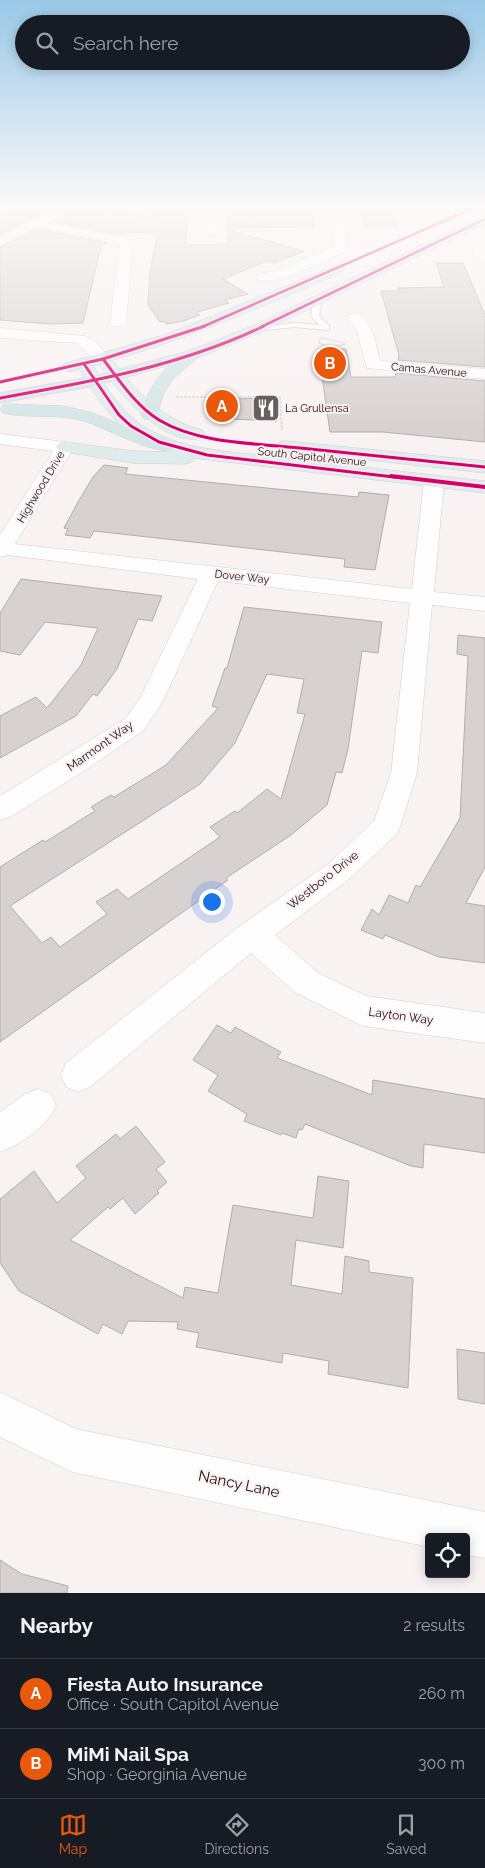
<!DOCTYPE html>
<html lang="en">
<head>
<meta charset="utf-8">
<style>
	body { margin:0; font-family:Raleway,sans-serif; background:#20242c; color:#f1f3f6 }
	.controls { position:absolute; right:15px; bottom:15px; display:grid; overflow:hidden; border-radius:5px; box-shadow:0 2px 12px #0003 }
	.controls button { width:45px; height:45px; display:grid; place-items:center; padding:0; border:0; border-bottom:1px solid #363941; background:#171b24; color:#f1f3f6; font:25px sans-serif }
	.you { position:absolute; left:211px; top:901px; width:18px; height:18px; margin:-12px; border:4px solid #fff; border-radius:50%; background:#1a73e8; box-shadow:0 0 0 8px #1a73e833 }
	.badge { display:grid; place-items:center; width:32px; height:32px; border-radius:50%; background:#ea580c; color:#fff; font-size:16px; font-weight:700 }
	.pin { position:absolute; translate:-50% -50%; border:2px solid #fff; box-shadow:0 1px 5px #0006 }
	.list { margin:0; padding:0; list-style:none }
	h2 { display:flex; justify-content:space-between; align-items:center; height:65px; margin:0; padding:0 20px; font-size:21px }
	h2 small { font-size:16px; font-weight:400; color:#9ea1a6 }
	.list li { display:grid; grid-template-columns:32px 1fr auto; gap:15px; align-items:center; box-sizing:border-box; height:70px; padding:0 20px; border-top:1px solid #363941 }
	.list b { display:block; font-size:19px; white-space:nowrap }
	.list p { margin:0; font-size:16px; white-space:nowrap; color:#9ea1a6 }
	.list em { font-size:16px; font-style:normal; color:#9ea1a6 }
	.icon { flex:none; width:28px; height:28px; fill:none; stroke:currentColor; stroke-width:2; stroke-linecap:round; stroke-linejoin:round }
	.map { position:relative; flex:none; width:485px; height:1593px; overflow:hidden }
	.search { position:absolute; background:#171b24; box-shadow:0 2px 12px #0003; left:15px; right:15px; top:15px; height:55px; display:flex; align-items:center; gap:12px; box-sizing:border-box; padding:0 18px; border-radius:28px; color:#9ea1a6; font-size:19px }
	.sheet { height:205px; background:#171b24 }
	nav { display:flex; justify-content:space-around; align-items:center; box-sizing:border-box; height:70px; border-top:1px solid #363941; background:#171b24; font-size:14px; color:#9ea1a6 }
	nav a { display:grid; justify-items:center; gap:2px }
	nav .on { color:#ea580c }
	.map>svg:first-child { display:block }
</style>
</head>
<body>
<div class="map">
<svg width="485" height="1593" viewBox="0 0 485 1593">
	<rect width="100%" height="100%" fill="#f9f2f2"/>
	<!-- building -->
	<g fill="#d7d1d1" stroke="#b2adad" fill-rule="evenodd">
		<path d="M 20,207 L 54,207 L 0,234 L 0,216 Z"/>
		<path d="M 76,207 L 96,207 L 153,218 L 155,207 L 188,207 L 186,245 L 227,244 L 228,230 L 304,251 L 275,263 L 267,261 L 223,279 L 248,294 L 224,300 L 229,303 L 197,312 L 200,315 L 183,321 L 166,324 L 164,321 L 160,322 L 148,305 L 150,272 L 158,232 L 125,233 L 121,235 L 53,221 Z"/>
		<path d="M 229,207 L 311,207 L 314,227 L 228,228 Z"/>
		<path d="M 359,207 L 390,207 L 398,227 L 365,227 Z"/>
		<path d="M 37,229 L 107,243 L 101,246 L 83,323 L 51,324 L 0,320 L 0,247 Z"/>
		<path d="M 436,263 L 463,263 L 485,315 L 485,367 L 398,360 L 399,355 L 381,291 L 399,291 L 398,288 L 444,287 Z"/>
		<path d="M 318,349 L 346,349 L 351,377 L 395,377 L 396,373 L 485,381 L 485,442 L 383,432 L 330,432 Z"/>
		<path d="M 275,398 L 277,421 L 230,419 L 230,399 Z"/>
		<path d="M 104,465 L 128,468 L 125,474 L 358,497 L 359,492 L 389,495 L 375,570 L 344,567 L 345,559 L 94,531 L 90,538 L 65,535 L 68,529 L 64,528 L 78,502 L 93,477 Z"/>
		<path d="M 21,579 L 162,596 L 152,621 L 138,619 L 117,669 L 97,696 L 93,694 L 76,716 L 0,758 L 0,716 L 36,697 L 47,708 L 81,665 L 98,628 L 45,622 L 20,655 L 0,651 L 0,613 Z"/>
		<path d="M 244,607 L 382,622 L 378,653 L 362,651 L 348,749 L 342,773 L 336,772 L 327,805 L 291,835 L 226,878 L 228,880 L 0,1042 L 0,867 L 43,840 L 45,842 L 95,811 L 91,807 L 111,795 L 114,797 L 166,765 L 218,708 L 212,706 L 225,668 L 227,668 ZM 267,674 L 304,679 L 297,713 L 305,714 L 281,799 L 267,789 L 237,813 L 235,811 L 210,827 L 220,837 L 128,899 L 117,889 L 96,902 L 107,914 L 60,947 L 51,937 L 42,943 L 10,906 L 200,784 L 235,743 Z"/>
		<path d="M 458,635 L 485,638 L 485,867 L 466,903 L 485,906 L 485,963 L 439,957 L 385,935 L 383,939 L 361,930 L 372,909 L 379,915 L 389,895 L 408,903 L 416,885 L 420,887 L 460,818 L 468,656 L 457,654 Z"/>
		<path d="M 217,1025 L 231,1033 L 235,1027 L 281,1052 L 277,1058 L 372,1095 L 373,1080 L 485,1099 L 485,1153 L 424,1144 L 423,1168 L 411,1166 L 305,1124 L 302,1130 L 299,1129 L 296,1138 L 282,1133 L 281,1135 L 244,1121 L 247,1114 L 208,1091 L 218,1075 L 193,1060 Z"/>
		<path d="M 136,1126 L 165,1162 L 156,1169 L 167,1182 L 157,1191 L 159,1193 L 135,1214 L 123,1198 L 110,1209 L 108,1207 L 70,1240 L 183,1298 L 185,1287 L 218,1293 L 233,1205 L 313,1218 L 318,1176 L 349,1181 L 343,1248 L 296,1240 L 291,1285 L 342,1294 L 345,1256 L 369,1261 L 369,1272 L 413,1278 L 408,1388 L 328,1374 L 329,1361 L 283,1353 L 282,1363 L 196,1347 L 199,1333 L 177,1329 L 178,1322 L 128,1321 L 122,1334 L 103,1324 L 98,1334 L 19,1291 L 0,1263 L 0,1199 L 34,1171 L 57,1203 L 86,1178 L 76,1166 L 116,1134 L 120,1139 Z"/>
		<path d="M 457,1349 L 485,1353 L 485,1404 L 458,1399 Z"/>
		<path d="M 0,1560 L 22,1574 L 68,1586 L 67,1593 L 0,1593 Z"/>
	</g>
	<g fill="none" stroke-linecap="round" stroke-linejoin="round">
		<!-- service casing -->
		<g stroke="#d3cdcd" stroke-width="2">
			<g id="service">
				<path d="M 318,296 L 322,298 L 319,316 L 329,326 L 329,330 L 294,327 L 257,331 L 253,329 L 294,323 L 319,325 L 311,316 L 314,298 Z"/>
				<path d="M 323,339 L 345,344 L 331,346 L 320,343 L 320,339 Z"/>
			</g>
		</g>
		<!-- minor casing -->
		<g stroke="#d3cdcd" stroke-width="1">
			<g id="minor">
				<path d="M 58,207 L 74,207 L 48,222 L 127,238 L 133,242 L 126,323 L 123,326 L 113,326 L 110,323 L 120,244 L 37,227 L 0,245 L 0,236 Z"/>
				<path d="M 204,207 L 216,207 L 213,224 L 217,231 L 215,234 L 207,234 L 201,224 Z"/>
				<path d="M 328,207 L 340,207 L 348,245 L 344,252 C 323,261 280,285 259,280 L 257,277 L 259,274 L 282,269 L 334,246 Z"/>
				<path d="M 450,207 L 462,207 L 457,221 L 453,222 L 447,218 Z"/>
				<path d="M 478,246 L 485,250 L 485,261 L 480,260 L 471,250 Z"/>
				<path d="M 353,313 C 374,318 375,343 380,361 L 485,369 L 485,379 L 367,368 L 356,328 L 346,317 Z"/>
				<path d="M 0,328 L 85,336 L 95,341 L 111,359 L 103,364 C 92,361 86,349 76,343 L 0,338 Z"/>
				<path d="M 0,434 L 65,442 L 71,443 L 74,447 L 15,544 L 412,589 L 424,481 L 427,477 L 441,477 L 444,481 L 434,592 L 485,597 L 485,611 L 432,605 L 417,773 L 400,827 L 396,835 L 348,880 L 275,935 L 318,973 L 367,996 L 485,1013 L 485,1043 L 363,1026 L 296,993 L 251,953 L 90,1087 L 78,1092 L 66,1087 L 61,1075 L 66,1063 L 241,925 L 328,864 L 374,821 L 391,773 L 410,603 L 218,581 L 163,701 L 144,730 L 84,771 L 10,817 L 0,820 L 0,796 L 126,718 L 140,698 L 198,579 L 8,555 L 0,557 L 0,535 L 53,451 L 0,444 Z"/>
				<path d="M 38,1089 L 51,1094 L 56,1106 C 47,1127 21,1144 0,1152 L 0,1112 L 25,1094 Z"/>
				<path d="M 0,1392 L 76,1429 L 485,1512 L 485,1558 L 466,1555 L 466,1537 L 429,1537 L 429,1547 L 72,1472 L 0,1437 Z"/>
			</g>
		</g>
		<!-- primary casing -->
		<g stroke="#d3d0d0" stroke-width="1">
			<g id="primary">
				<path d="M 103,354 L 109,356 C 135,389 159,419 202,430 L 205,434 L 202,438 C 162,448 115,388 95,359 Z"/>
				<path d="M 84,359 L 90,361 C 100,375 108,392 120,405 C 146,437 184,446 223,451 L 485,481 L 485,493 L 194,458 L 192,462 L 185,464 L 133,463 L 59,451 L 56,447 L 59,443 L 65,442 L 133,451 L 171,452 C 120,438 102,406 76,364 Z"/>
				<path d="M 286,441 L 485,461 L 485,473 L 280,450 L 277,446 L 280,442 Z"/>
			</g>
		</g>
		<!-- trunk casing -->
		<g stroke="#d3d0d0" stroke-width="1">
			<g id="trunk">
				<path d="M 485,215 L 485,224 L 262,332 L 197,358 L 172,380 L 163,395 L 156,419 L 144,419 L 141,415 C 147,395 154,379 170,365 L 95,386 L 0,403 L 0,393 L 94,376 L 188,351 L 252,326 Z"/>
				<path d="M 338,265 L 343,266 L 345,269 L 343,272 C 253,311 164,349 69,372 L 61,367 L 63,364 L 167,334 Z"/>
				<path d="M 9,404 L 63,406 L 90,412 L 130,428 L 175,442 L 178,446 L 175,450 C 153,455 106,428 84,421 C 57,413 29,419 3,413 L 0,409 L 3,405 Z"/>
			</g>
		</g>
		<!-- path -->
		<path stroke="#dedcdc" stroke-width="2" stroke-dasharray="3 1" stroke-linecap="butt" d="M 176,397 L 280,397 L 282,430"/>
		<!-- service -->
		<use href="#service" fill="#fefdfd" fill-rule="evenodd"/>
		<!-- minor -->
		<use href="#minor" fill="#fefdfd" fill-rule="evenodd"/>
		<!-- primary -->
		<use href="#primary" fill="#dfecec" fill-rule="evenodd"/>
		<!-- trunk -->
		<use href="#trunk" fill="#d4e6e6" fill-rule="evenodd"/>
		<!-- cycleway-far2 casing -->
		<g stroke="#fcefef" stroke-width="4">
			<g id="cycleway-far2">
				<path d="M 202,327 L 476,207"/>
				<path d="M 261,327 L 485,219"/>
			</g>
		</g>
		<!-- cycleway-far1 casing -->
		<g stroke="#fcefef" stroke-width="5">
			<g id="cycleway-far1">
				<path d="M 103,359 C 120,381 136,406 159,420 C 199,444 255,443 300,448 C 362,454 423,461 485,467"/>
				<path d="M 84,364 L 119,415 L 131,426 L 159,442 L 207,455 L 402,478"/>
				<path d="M 0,382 L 103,359 L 205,326"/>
				<path d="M 0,398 C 90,382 181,366 264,326"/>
			</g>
		</g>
		<!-- cycleway casing -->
		<g stroke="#fcefef" stroke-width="6">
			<path id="cycleway" d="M 391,476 L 485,487"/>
		</g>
		<!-- cycleway-far2 -->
		<use href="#cycleway-far2" stroke="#d6006c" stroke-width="2.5"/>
		<!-- cycleway-far1 -->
		<use href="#cycleway-far1" stroke="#d6006c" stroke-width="3"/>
		<!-- cycleway -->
		<use href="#cycleway" stroke="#d6006c" stroke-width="4"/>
	</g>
	<!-- sky -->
	<linearGradient id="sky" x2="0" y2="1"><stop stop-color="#99c8e7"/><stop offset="0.48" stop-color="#fcf9f9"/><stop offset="1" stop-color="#fcf9f9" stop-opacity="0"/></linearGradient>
	<rect width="485" height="430" fill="url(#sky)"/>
	<!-- icons -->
	<defs>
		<g id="restaurant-square" transform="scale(1.4375)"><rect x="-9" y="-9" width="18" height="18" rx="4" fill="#666161" stroke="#fcefef"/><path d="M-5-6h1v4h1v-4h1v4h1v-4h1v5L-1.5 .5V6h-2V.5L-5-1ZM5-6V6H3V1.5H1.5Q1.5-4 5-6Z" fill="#fff"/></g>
	</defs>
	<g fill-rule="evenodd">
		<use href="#restaurant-square" x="266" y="408"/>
	</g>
	<g text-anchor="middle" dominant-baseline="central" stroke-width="4" stroke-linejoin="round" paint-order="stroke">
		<!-- far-street labels -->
		<g font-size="11" fill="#171313" stroke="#fcefef">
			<text transform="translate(429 370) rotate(5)">Camas Avenue</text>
			<text transform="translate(312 457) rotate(6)">South Capitol Avenue</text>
			<text transform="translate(41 487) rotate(-59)">Highwood Drive</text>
			<text transform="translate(242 577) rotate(6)">Dover Way</text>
		</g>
		<!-- far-poi labels -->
		<g font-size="11" fill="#171313" stroke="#fcefef" text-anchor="start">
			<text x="285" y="408">La Grullensa</text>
		</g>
		<!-- street labels -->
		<g font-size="12" fill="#171313" stroke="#fcefef">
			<text transform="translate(100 746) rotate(-35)">Marmont Way</text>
			<text transform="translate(323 880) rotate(-38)">Westboro Drive</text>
			<text transform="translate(401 1016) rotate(8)">Layton Way</text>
		</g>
		<!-- near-street labels -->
		<g font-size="15" fill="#171313" stroke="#fcefef">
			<text transform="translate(239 1484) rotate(12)">Nancy Lane</text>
		</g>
	</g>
</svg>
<div class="controls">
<button><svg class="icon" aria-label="locate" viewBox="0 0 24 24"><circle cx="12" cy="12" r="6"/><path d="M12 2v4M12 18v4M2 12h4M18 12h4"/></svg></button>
</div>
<div class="you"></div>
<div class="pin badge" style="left:222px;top:406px">A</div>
<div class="pin badge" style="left:330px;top:363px">B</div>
<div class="search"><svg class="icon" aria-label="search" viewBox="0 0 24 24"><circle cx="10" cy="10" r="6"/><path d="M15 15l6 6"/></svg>Search here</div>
</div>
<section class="sheet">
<h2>Nearby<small>2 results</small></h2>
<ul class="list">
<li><span class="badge">A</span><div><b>Fiesta Auto Insurance</b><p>Office · South Capitol Avenue</p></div><em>260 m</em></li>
<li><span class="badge">B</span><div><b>MiMi Nail Spa</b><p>Shop · Georginia Avenue</p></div><em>300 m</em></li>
</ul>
</section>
<nav>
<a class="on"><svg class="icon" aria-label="map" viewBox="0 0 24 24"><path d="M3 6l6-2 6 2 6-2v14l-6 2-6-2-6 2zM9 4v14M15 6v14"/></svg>Map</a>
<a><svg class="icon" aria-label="directions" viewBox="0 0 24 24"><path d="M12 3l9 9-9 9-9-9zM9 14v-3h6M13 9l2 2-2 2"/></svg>Directions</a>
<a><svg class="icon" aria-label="saved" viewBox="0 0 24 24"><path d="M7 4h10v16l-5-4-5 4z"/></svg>Saved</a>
</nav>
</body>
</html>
